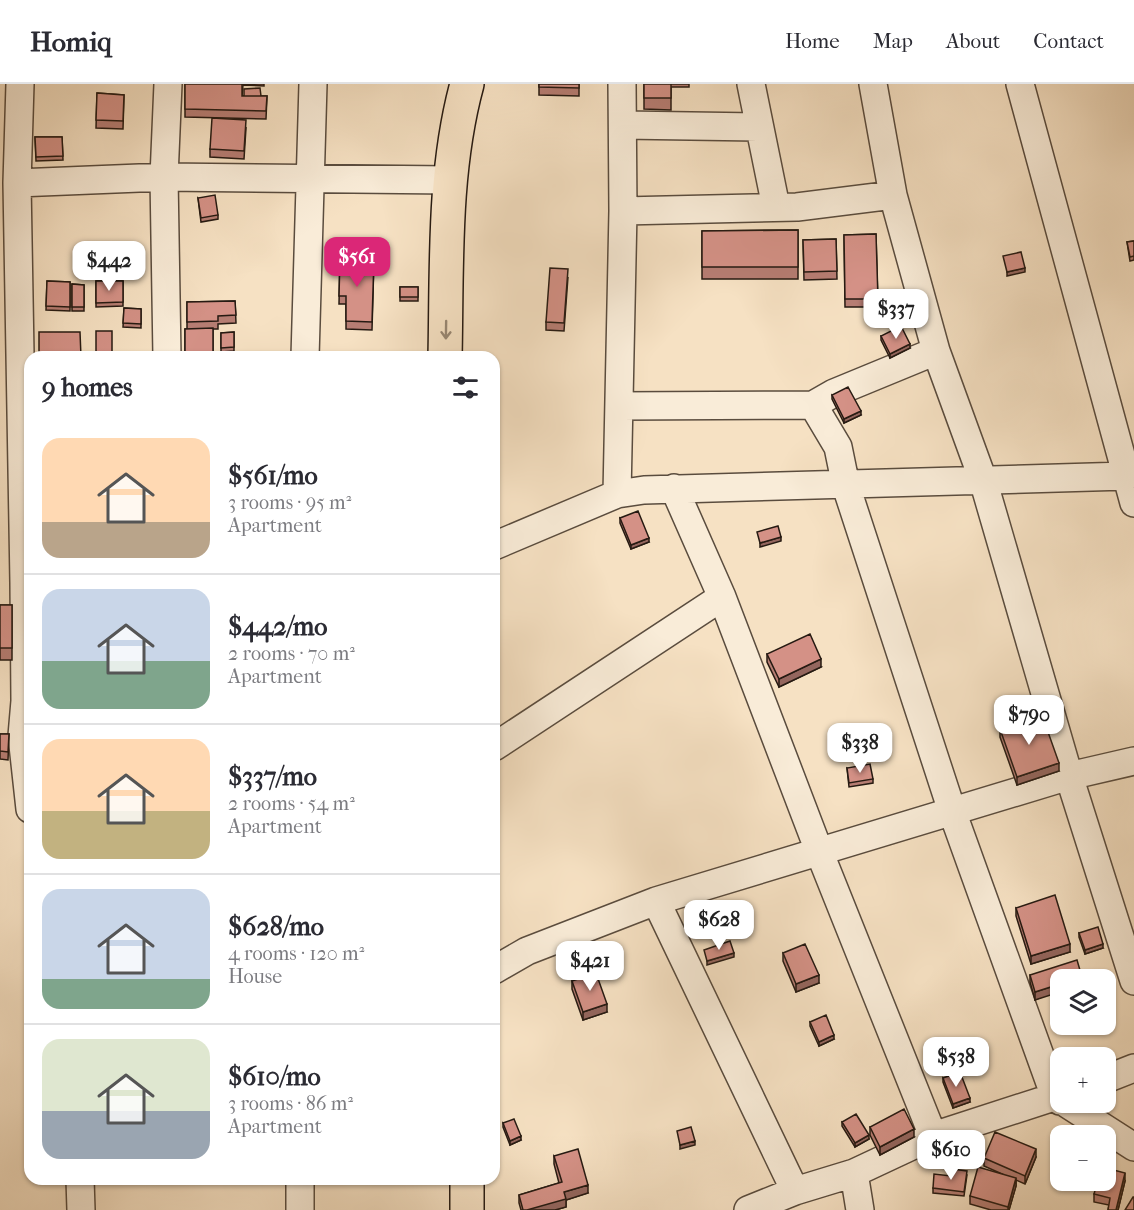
<!DOCTYPE html>
<html lang="en">
<head>
<meta charset="utf-8">
<style>
	body { margin:0; font-family:"IM FELL French Canon",serif; background:#f7f7f7; color:#2b2b33; height:100vh; display:flex; flex-direction:column; font-size:22px; white-space:nowrap }
	* { box-sizing:border-box; margin:0 }
	p { font-size:20px; color:#7c7c81 }
	.icon { flex:none; width:33px; height:33px; fill:none; stroke:currentColor; stroke-width:2; stroke-linecap:round; stroke-linejoin:round }
	.map { position:relative; flex:1; overflow:hidden }
	.sheet { position:absolute; left:24px; top:267px; width:476px; height:834px; display:flex; flex-direction:column; background:#fff; border-radius:18px; box-shadow:0 2px 4px #0004 }
	.sheet>* { flex:none }
	.tools { position:absolute; left:1050px; top:885px; display:grid; gap:12px }
	.tools a { display:grid; place-items:center; width:66px; height:66px; border-radius:12px; background:#fff; box-shadow:0 2px 4px #0004; font-size:30px }
	.price { position:absolute; translate:-50% -51px; padding:0 14px; border-radius:12px; background:#fff; color:#222; font-size:20px; line-height:39px; filter:drop-shadow(0 2px 3px #0008) }
	.price::after { content:''; position:absolute; left:50%; top:36px; width:18px; height:14px; margin-left:-9px; background:inherit; clip-path:polygon(0 0,100% 0,50% 100%) }
	.price.on { background:#db2777; color:#fff }
	ul { padding:0; list-style:none }
	li { display:flex; align-items:center; gap:18px; height:150px; padding:0 18px }
	li+li { border-top:2px solid #e1e1e2 }
	li span { display:grid; place-items:center; flex:none; width:168px; height:120px; border-radius:18px; color:#555 }
	li>.icon { margin-inline-start:auto }
	span .icon { width:72px; height:72px; fill:#fffc; stroke-width:1 }
	li b { font-size:26px }
	h2 { display:flex; justify-content:space-between; align-items:center; height:72px; padding:0 18px; font-size:26px }
	header { display:flex; align-items:center; gap:36px; box-sizing:border-box; height:84px; padding:0 30px; background:#fff; border-bottom:2px solid #e1e1e2 }
	header strong { font-size:28px }
	nav { display:flex; gap:33px; margin-inline-start:auto; font-size:21px }
	.map>svg:first-child { display:block }
</style>
</head>
<body>
<header>
<strong>Homiq</strong>
<nav><a>Home</a><a>Map</a><a>About</a><a>Contact</a></nav>
</header>
<div class="map">
<svg width="1134" height="1126" viewBox="0 0 1134 1126">
	<rect width="100%" height="100%" fill="#f6e1c3"/>
	<filter id="stains"><feTurbulence type="fractalNoise" baseFrequency=".00333" numOctaves="4"/><feColorMatrix values="0 0 0 0 .2 0 0 0 0 .09 0 0 0 0 .02 0 0 0 .5 -.17"/></filter>
	<radialGradient id="worn" r=".72"><stop offset=".6" stop-color="#630" stop-opacity="0"/><stop offset="1" stop-color="#630" stop-opacity=".3"/></radialGradient>
	<g fill="none" stroke-linecap="round" stroke-linejoin="round">
		<g stroke="#5a4c3e" stroke-width="30">
			<path id="minor" d="M 20,0 L 17,99 L 24,499 L 25,617 L 22,652 L 30,725
				M 751,0 L 776,123
				M 873,0 L 893,111 L 936,267 L 983,396 L 1069,692 L 1134,897
				M 1020,0 L 1134,419
				M 623,41 L 758,43
				M 17,99 L 164,93 L 451,96
				M 623,127 L 797,123 L 893,111
				M 167,273 L 164,93 L 168,0
				M 305,273 L 313,0
				M 813,321 L 838,363 L 846,402 L 952,727 L 1055,1013 L 1060,1017
				M 620,322 L 813,321 L 834,309 L 936,267
				M 674,404 L 722,513 L 819,767 L 933,1052
				M 617,410 L 623,127 L 622,0
				M 494,462 L 617,410 L 644,406 L 1126,392 L 1134,389
				M 494,663 L 722,513
				M 656,817 L 795,1107
				M 494,886 L 527,867 L 656,817 L 1069,692 L 1134,677
				M 1106,995 L 1134,984
				M 1064,1018 L 1134,1063
				M 854,1089 L 860,1126
				M 80,1095 L 81,1126
				M 300,1095 L 300,1126
				M 748,1126 L 795,1107 L 854,1089 L 933,1052 L 1060,1011"/>
		</g>
		<g stroke="#261a12" stroke-width="36">
			<path id="primary" d="M 445,273 C 447,182 443,88 467,0
				M 467,1126 L 467,1095"/>
		</g>
		<use href="#minor" stroke="#f9ecd8" stroke-width="27"/>
		<use href="#primary" stroke="#f6e1c3" stroke-width="33"/>
	</g>
	<path fill="#b67d73" stroke="#261a12" stroke-width="1.5" d="M 185,0 L 264,0 L 264,2 L 243,1 L 242,12 L 267,12 L 266,35 L 185,33 Z
		M 539,0 L 579,0 L 579,12 L 539,11 Z
		M 644,0 L 689,0 L 689,3 L 671,3 L 671,26 L 644,25 Z
		M 97,9 L 124,11 L 123,45 L 96,44 Z
		M 246,44 L 244,75 L 210,73 L 210,65 Z
		M 35,53 L 62,53 L 63,76 L 36,77 Z
		M 198,114 L 218,131 L 218,135 L 201,138 Z
		M 798,146 L 798,195 L 702,195 L 702,147 Z
		M 876,150 L 878,223 L 845,223 L 844,151 Z
		M 836,155 L 837,195 L 804,196 L 803,156 Z
		M 1134,157 L 1134,176 L 1130,177 L 1127,158 Z
		M 340,173 L 374,175 L 372,246 L 346,245 L 346,220 L 339,220 Z
		M 568,193 L 564,247 L 546,246 L 546,238 Z
		M 47,197 L 70,198 L 70,227 L 46,226 Z
		M 96,197 L 123,197 L 123,222 L 96,223 Z
		M 72,200 L 84,201 L 84,227 L 72,227 Z
		M 400,203 L 418,203 L 418,217 L 400,217 Z
		M 235,217 L 236,239 L 218,240 L 218,245 L 213,245 L 213,273 L 185,273 L 185,245 L 187,245 L 187,218 Z
		M 124,224 L 141,225 L 141,244 L 123,243 Z
		M 234,248 L 234,267 L 221,268 L 221,249 Z
		M 881,252 L 910,264 L 890,274 L 881,256 Z
		M 832,311 L 861,331 L 844,339 L 832,315 Z
		M 620,434 L 649,458 L 631,465 L 620,439 Z
		M 0,521 L 12,521 L 12,576 L 0,576 Z
		M 767,570 L 821,583 L 779,603 L 767,578 Z
		M 1000,645 L 1059,687 L 1017,701 L 1000,653 Z
		M 0,650 L 9,650 L 8,676 L 0,675 Z
		M 847,684 L 873,695 L 873,699 L 849,703 Z
		M 1016,824 L 1070,868 L 1031,880 L 1016,832 Z
		M 1079,849 L 1103,864 L 1085,870 L 1079,853 Z
		M 783,869 L 819,899 L 796,908 L 783,877 Z
		M 1030,891 L 1082,896 L 1035,916 L 1030,898 Z
		M 572,897 L 607,928 L 583,936 L 572,905 Z
		M 810,938 L 834,955 L 819,962 L 810,942 Z
		M 943,994 L 970,1018 L 953,1024 L 943,998 Z
		M 842,1038 L 869,1055 L 855,1063 L 842,1042 Z
		M 503,1039 L 521,1056 L 510,1061 L 503,1043 Z
		M 870,1043 L 914,1053 L 880,1071 L 870,1051 Z
		M 554,1072 L 588,1109 L 566,1116 L 566,1123 L 555,1126 L 521,1126 L 519,1119 L 519,1111 L 559,1099 L 554,1080 Z
		M 1036,1073 L 1025,1100 L 1016,1096 L 1016,1102 L 1009,1126 L 991,1126 L 970,1120 L 970,1112 L 1002,1090 L 984,1082 L 984,1074 Z
		M 967,1091 L 964,1112 L 933,1109 L 933,1104 L 951,1092 Z
		M 1125,1097 L 1118,1126 L 1108,1126 L 1109,1121 L 1094,1118 L 1094,1110 Z"/>
	<path fill="#94665e" stroke="#261a12" stroke-width="1.5" d="M 1025,184 L 1025,188 L 1007,192 L 1007,188 Z
		M 910,260 L 910,264 L 890,274 L 890,270 Z
		M 861,327 L 861,331 L 844,339 L 844,335 Z
		M 781,453 L 781,457 L 760,463 L 760,459 Z
		M 649,454 L 649,458 L 631,465 L 631,461 Z
		M 821,575 L 821,583 L 779,603 L 779,595 Z
		M 1059,679 L 1059,687 L 1017,701 L 1017,693 Z
		M 1070,860 L 1070,868 L 1031,880 L 1031,872 Z
		M 1103,860 L 1103,864 L 1085,870 L 1085,866 Z
		M 734,869 L 734,873 L 707,881 L 707,877 Z
		M 819,891 L 819,899 L 796,908 L 796,900 Z
		M 1060,900 L 1060,908 L 1035,916 L 1035,908 Z
		M 607,920 L 607,928 L 583,936 L 583,928 Z
		M 834,951 L 834,955 L 819,962 L 819,958 Z
		M 970,1014 L 970,1018 L 953,1024 L 953,1020 Z
		M 914,1045 L 914,1053 L 880,1071 L 880,1063 Z
		M 869,1051 L 869,1055 L 855,1063 L 855,1059 Z
		M 521,1052 L 521,1056 L 510,1061 L 510,1057 Z
		M 695,1057 L 695,1061 L 680,1065 L 680,1061 Z
		M 1036,1065 L 1036,1073 L 1025,1100 L 1025,1092 Z
		M 1125,1089 L 1125,1097 L 1118,1126 L 1116,1126 Z
		M 1016,1094 L 1016,1102 L 1009,1126 L 1008,1126 L 1008,1123 Z
		M 588,1101 L 588,1109 L 566,1116 L 566,1123 L 555,1126 L 527,1126 L 564,1108 Z"/>
	<path fill="#d49186" stroke="#261a12" stroke-width="1.5" d="M 185,0 L 242,0 L 242,12 L 267,12 L 266,27 L 185,25 Z
		M 539,0 L 579,0 L 579,4 L 539,3 Z
		M 644,0 L 671,0 L 671,14 L 644,14 Z
		M 260,4 L 261,12 L 244,12 L 244,5 Z
		M 97,9 L 124,11 L 123,37 L 96,36 Z
		M 212,34 L 246,36 L 244,67 L 210,65 Z
		M 35,53 L 62,53 L 63,72 L 36,73 Z
		M 215,111 L 218,131 L 201,134 L 198,114 Z
		M 798,146 L 798,183 L 702,183 L 702,147 Z
		M 876,150 L 878,215 L 845,215 L 844,151 Z
		M 836,155 L 837,187 L 804,188 L 803,156 Z
		M 1134,157 L 1134,172 L 1130,173 L 1127,158 Z
		M 1021,168 L 1025,184 L 1007,188 L 1003,172 Z
		M 340,173 L 374,175 L 372,238 L 346,237 L 346,212 L 339,212 Z
		M 550,184 L 568,185 L 564,239 L 546,238 Z
		M 47,197 L 70,198 L 70,223 L 46,222 Z
		M 96,197 L 123,197 L 123,218 L 96,219 Z
		M 72,200 L 84,201 L 84,223 L 72,223 Z
		M 400,203 L 418,203 L 418,213 L 400,213 Z
		M 235,217 L 236,231 L 218,232 L 218,237 L 187,238 L 187,218 Z
		M 124,224 L 141,225 L 141,240 L 123,239 Z
		M 901,242 L 910,260 L 890,270 L 881,252 Z
		M 213,244 L 213,272 L 185,272 L 185,245 Z
		M 96,247 L 112,247 L 112,273 L 96,273 Z
		M 39,248 L 80,248 L 81,273 L 39,273 Z
		M 234,248 L 234,263 L 221,264 L 221,249 Z
		M 848,303 L 861,327 L 844,335 L 832,311 Z
		M 638,427 L 649,454 L 631,461 L 620,434 Z
		M 778,442 L 781,453 L 760,459 L 757,448 Z
		M 0,521 L 12,521 L 12,564 L 0,564 Z
		M 810,550 L 821,575 L 779,595 L 767,570 Z
		M 1042,631 L 1059,679 L 1017,693 L 1000,645 Z
		M 0,650 L 9,650 L 8,668 L 0,667 Z
		M 870,680 L 873,695 L 849,699 L 847,684 Z
		M 1055,811 L 1070,860 L 1031,872 L 1016,824 Z
		M 1098,843 L 1103,860 L 1085,866 L 1079,849 Z
		M 730,857 L 734,869 L 707,877 L 704,866 Z
		M 805,860 L 819,891 L 796,900 L 783,869 Z
		M 1077,876 L 1082,893 L 1075,896 L 1060,896 L 1060,900 L 1035,908 L 1030,891 Z
		M 596,889 L 607,920 L 583,928 L 572,897 Z
		M 826,931 L 834,951 L 819,958 L 810,938 Z
		M 960,988 L 970,1014 L 953,1020 L 943,994 Z
		M 904,1025 L 914,1045 L 880,1063 L 870,1043 Z
		M 856,1030 L 869,1051 L 855,1059 L 842,1038 Z
		M 514,1035 L 521,1052 L 510,1057 L 503,1039 Z
		M 691,1043 L 695,1057 L 680,1061 L 677,1047 Z
		M 995,1048 L 1036,1065 L 1025,1092 L 984,1074 Z
		M 578,1065 L 588,1101 L 564,1108 L 566,1115 L 527,1126 L 523,1126 L 519,1111 L 562,1098 L 554,1072 Z
		M 978,1083 L 1016,1094 L 1008,1123 L 970,1112 Z
		M 1106,1084 L 1125,1089 L 1116,1126 L 1108,1126 L 1110,1114 L 1094,1110 L 1098,1096 L 1106,1096 Z
		M 952,1085 L 967,1087 L 964,1108 L 933,1104 L 934,1090 L 951,1092 Z
		M 1133,1113 L 1134,1113 L 1134,1126 L 1125,1126 Z"/>
	<defs><path id="oneway-shaft" d="M-6 0H5M1.5-3L5.5 0L1.5 3" fill="none" stroke-width="1.6" stroke-linecap="round" stroke-linejoin="round" transform="scale(1.5)"/></defs>
	<use stroke="#988773" href="#oneway-shaft" transform="translate(446 246) rotate(91)"/>
	<rect width="100%" height="100%" filter="url(#stains)"/>
	<rect width="100%" height="100%" fill="url(#worn)"/>
</svg>
<div class="tools">
<a><svg class="icon" aria-label="layers" viewBox="0 0 24 24"><path d="M12 4l9 5-9 5-9-5zM3 14l9 5 9-5"/></svg></a>
<a>+</a>
<a>−</a>
</div>
<b class="price on" style="left:357px;top:204px">$561</b>
<b class="price" style="left:109px;top:208px">$442</b>
<b class="price" style="left:896px;top:256px">$337</b>
<b class="price" style="left:1029px;top:662px">$790</b>
<b class="price" style="left:860px;top:690px">$338</b>
<b class="price" style="left:719px;top:867px">$628</b>
<b class="price" style="left:590px;top:908px">$421</b>
<b class="price" style="left:956px;top:1004px">$538</b>
<b class="price" style="left:951px;top:1097px">$610</b>
<section class="sheet">
<h2>9 homes<svg class="icon" aria-label="filters" viewBox="0 0 24 24"><path d="M4 7h16M4 17h16"/><circle cx="9" cy="7" r="2"/><circle cx="15" cy="17" r="2"/></svg></h2>
<ul>
<li><span style="background:linear-gradient(#ffd9b3 70%,#b9a48a 0)"><svg class="icon" aria-label="home" viewBox="0 0 24 24"><path d="M3 11l9-7 9 7M6 9v11h12V9"/></svg></span><div><b>$561/mo</b><p>3 rooms · 95 m²</p><p>Apartment</p></div></li>
<li><span style="background:linear-gradient(#c9d6e8 60%,#7fa58c 0)"><svg class="icon" aria-label="home" viewBox="0 0 24 24"><path d="M3 11l9-7 9 7M6 9v11h12V9"/></svg></span><div><b>$442/mo</b><p>2 rooms · 70 m²</p><p>Apartment</p></div></li>
<li><span style="background:linear-gradient(#ffd9b3 60%,#c2b280 0)"><svg class="icon" aria-label="home" viewBox="0 0 24 24"><path d="M3 11l9-7 9 7M6 9v11h12V9"/></svg></span><div><b>$337/mo</b><p>2 rooms · 54 m²</p><p>Apartment</p></div></li>
<li><span style="background:linear-gradient(#c9d6e8 75%,#7fa58c 0)"><svg class="icon" aria-label="home" viewBox="0 0 24 24"><path d="M3 11l9-7 9 7M6 9v11h12V9"/></svg></span><div><b>$628/mo</b><p>4 rooms · 120 m²</p><p>House</p></div></li>
<li><span style="background:linear-gradient(#dfe7d0 60%,#9aa5b1 0)"><svg class="icon" aria-label="home" viewBox="0 0 24 24"><path d="M3 11l9-7 9 7M6 9v11h12V9"/></svg></span><div><b>$610/mo</b><p>3 rooms · 86 m²</p><p>Apartment</p></div></li>
</ul>
</section>
</div>
</body>
</html>
